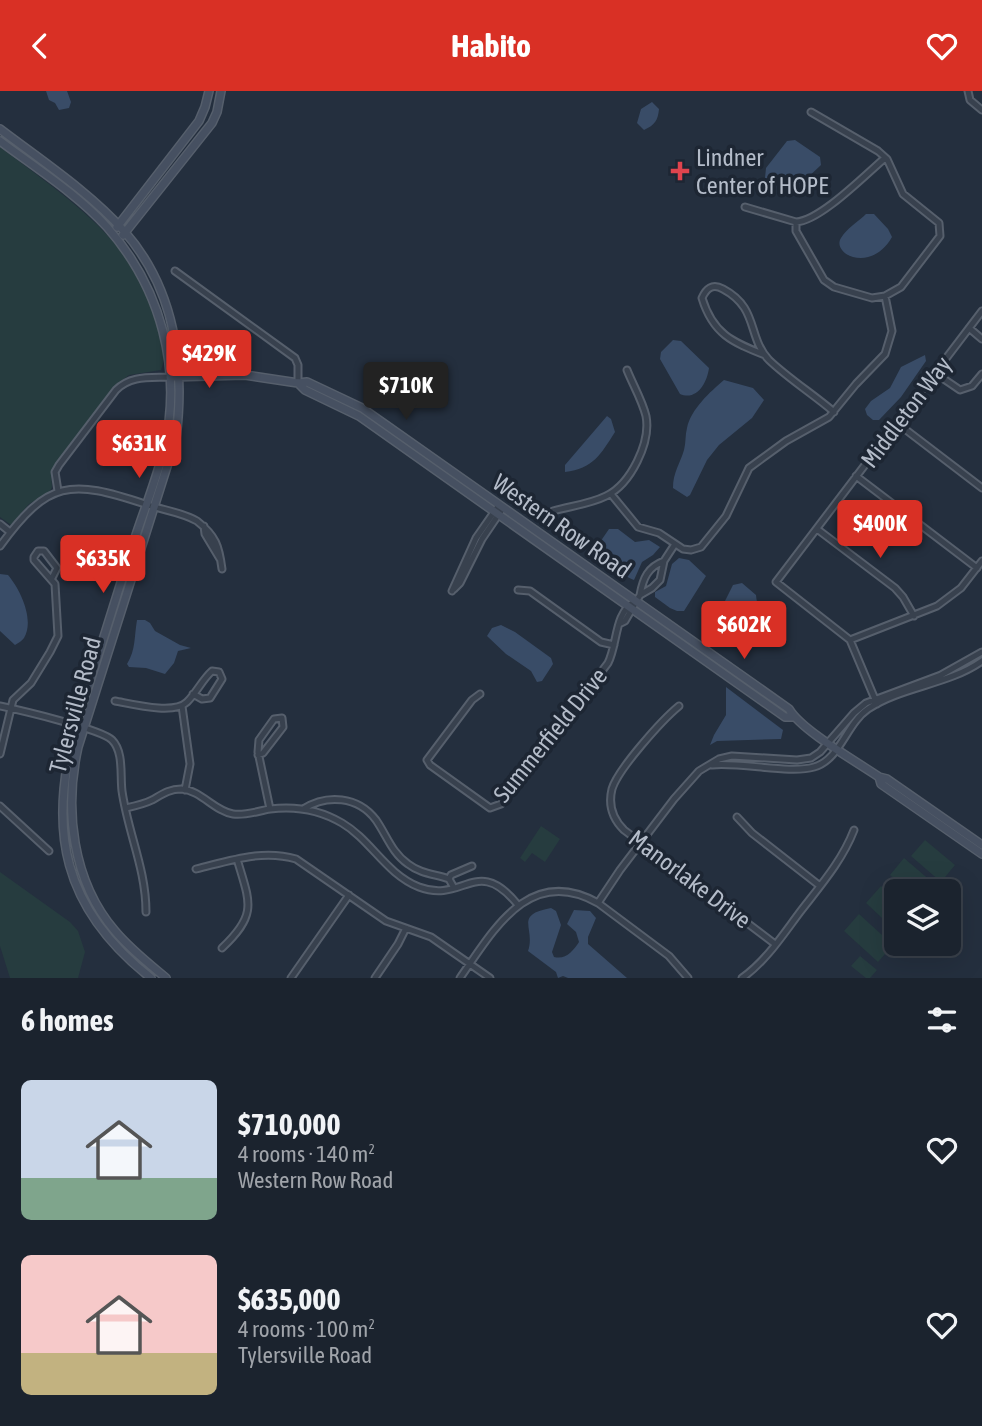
<!DOCTYPE html>
<html lang="en">
<head>
<meta charset="utf-8">
<style>
	body { margin:0; font-family:"Asap Condensed",sans-serif; background:#282f3a; color:#f1f3f6; height:100vh; display:flex; flex-direction:column; font-size:26px; white-space:nowrap }
	* { box-sizing:border-box; margin:0 }
	p { font-size:23px; color:#a0a4aa }
	.icon { flex:none; width:38px; height:38px; fill:none; stroke:currentColor; stroke-width:2; stroke-linecap:round; stroke-linejoin:round }
	.map { position:relative; height:887px; overflow:hidden }
	.drawer { display:flex; flex-direction:column; background:#1b232e; flex:1 }
	.drawer>* { flex:none }
	.fabs { position:absolute; left:884px; top:788px; display:grid; gap:14px }
	.fabs a { display:grid; place-items:center; width:77px; height:77px; border-radius:10px; background:#1b232e; box-shadow:0 7px 28px #0002,0 0 0 2px #39404a; font-size:35px }
	.price { position:absolute; translate:-50% -60px; padding:0 16px; border-radius:7px; background:#d93025; color:#fff; font-size:23px; line-height:46px; filter:drop-shadow(0 2px 4px #0008) }
	.price::after { content:''; position:absolute; left:50%; top:42px; width:21px; height:16px; margin-left:-10px; background:inherit; clip-path:polygon(0 0,100% 0,50% 100%) }
	.price.active { background:#222; color:#fff }
	ul { padding:0; list-style:none }
	li { display:flex; align-items:center; gap:21px; height:175px; padding:0 21px }
	li span { display:grid; place-items:center; flex:none; width:196px; height:140px; border-radius:10px; color:#555 }
	li>.icon { margin-inline-start:auto }
	span .icon { width:84px; height:84px; fill:#fffc; stroke-width:1 }
	li b { font-size:30px }
	h2 { display:flex; justify-content:space-between; align-items:center; height:84px; padding:0 21px; font-size:30px }
	header { display:flex; justify-content:space-between; align-items:center; height:91px; padding:0 21px; background:#d93025; color:#fff; font-size:32px; font-weight:700 }
	.map>svg:first-child { display:block }
</style>
</head>
<body>
<header><svg class="icon" aria-label="back" viewBox="0 0 24 24"><path d="M15 5l-7 7 7 7"/></svg>Habito<svg class="icon" aria-label="heart" viewBox="0 0 24 24"><path d="M12 20l-8-8c-3-5 5-10 8-4 3-6 11-1 8 4z"/></svg></header>
<div class="map">
<svg width="982" height="887" viewBox="0 0 982 887">
	<rect width="100%" height="100%" fill="#242f3e"/>
	<path fill="#263c3f" d="M 0,56 C 65,106 140,152 160,238 C 163,254 167,264 161,279 L 129,284 L 115,295 L 51,383 L 52,396 L 49,402 L 29,413 L 11,434 L 0,426 Z
		M 541,735 L 560,748 L 545,771 L 532,762 L 525,771 L 520,767 Z
		M 925,749 L 955,774 L 941,791 L 911,765 Z
		M 904,767 L 939,797 L 937,800 L 908,800 L 890,784 Z
		M 0,781 L 70,831 L 78,840 L 85,861 L 78,887 L 10,887 L 0,855 Z
		M 881,795 L 896,809 L 896,840 L 866,812 Z
		M 859,823 L 893,854 L 878,871 L 844,840 Z
		M 860,865 L 877,879 L 870,887 L 866,887 L 851,875 Z"/>
	<path fill="#394c67" d="M 46,0 L 67,0 L 71,11 L 69,17 L 59,19 L 55,12 L 49,9 Z
		M 652,11 L 659,18 C 658,29 655,34 644,39 L 637,32 L 641,18 Z
		M 795,49 L 820,66 L 821,74 L 803,91 L 791,97 L 773,92 L 765,87 L 766,77 L 787,50 Z
		M 866,123 L 874,123 L 888,138 L 892,146 C 871,183 831,163 841,147 C 846,138 859,130 866,123 Z
		M 673,249 L 681,250 L 709,277 C 707,292 697,310 680,303 L 660,268 L 661,261 Z
		M 925,264 L 926,270 L 901,306 L 879,329 L 873,329 L 867,324 L 865,318 L 871,310 L 890,297 L 901,276 Z
		M 724,289 L 753,297 L 764,309 L 752,327 L 719,354 L 707,369 L 690,404 L 687,406 L 673,397 C 673,381 680,373 684,359 C 686,352 685,344 687,337 C 691,318 710,301 724,289 Z
		M 607,325 L 611,328 L 615,341 C 601,363 593,378 565,381 L 565,374 Z
		M 609,438 L 618,438 L 635,451 L 649,449 L 660,456 L 653,464 L 642,471 L 634,489 C 622,484 600,470 596,457 Z
		M 679,467 L 689,469 L 706,485 L 684,520 L 677,520 L 670,517 L 655,506 L 655,501 L 666,495 L 672,473 Z
		M 0,483 L 8,484 C 20,498 35,529 24,547 C 22,550 18,552 15,554 L 0,540 Z
		M 742,492 L 756,504 C 758,525 768,530 775,547 L 771,555 L 764,556 L 734,543 L 708,543 L 705,539 L 709,530 L 724,512 L 733,494 Z
		M 137,529 L 145,529 L 150,532 L 155,540 L 180,554 L 191,557 L 178,560 L 174,572 L 165,583 L 146,577 L 129,576 L 127,573 C 136,558 134,546 137,529 Z
		M 501,534 L 515,541 L 551,567 L 553,573 L 542,590 L 537,591 L 531,580 L 506,563 L 487,545 L 492,537 Z
		M 726,596 L 783,639 L 781,648 L 717,650 L 710,654 L 714,644 L 726,624 Z
		M 551,817 L 556,820 L 561,834 L 552,861 L 554,866 C 566,869 573,860 579,851 L 576,841 L 567,833 L 574,819 L 590,820 L 596,827 L 588,846 L 588,853 L 627,887 L 568,887 L 563,885 L 558,887 L 556,881 L 528,860 C 536,837 513,824 551,817 Z"/>
	<g fill="none" stroke-linecap="round" stroke-linejoin="round">
		<g stroke="#565f6c" stroke-width="9">
			<path id="street" d="M 968,0 L 970,9 L 982,19
				M 745,116 L 796,131 C 820,130 865,84 885,67
				M 796,131 L 796,140 L 824,189 L 834,196 L 872,207 L 885,205 L 901,196 L 940,145 L 939,132 L 903,103 L 887,68 L 878,60 L 811,21
				M 175,180 L 295,267 L 298,274 L 298,292
				M 969,237 L 982,248
				M 765,264 C 732,251 713,243 702,207 C 706,198 712,192 723,198 C 759,217 747,246 769,269 C 789,288 813,303 834,321
				M 935,282 L 960,299 L 972,295 L 982,283
				M 897,332 L 982,397
				M 856,385 L 977,477
				M 58,400 L 55,381 L 59,374 L 116,299 C 131,284 150,287 170,286
				M 611,403 L 638,436 L 659,442 L 683,458 L 691,459 L 701,456 L 726,425 L 749,377 L 786,350 L 829,326 L 856,293 L 885,263 L 892,240 L 885,205
				M 553,420 C 571,415 590,413 606,405 C 631,393 651,351 646,325 C 642,309 633,294 627,279
				M 0,433 L 10,441
				M 204,435 L 205,443 L 220,468
				M 817,438 L 895,497 L 903,506 L 914,525
				M 0,455 C 48,389 70,388 145,413 C 162,419 182,421 197,430 C 216,445 219,455 222,478
				M 454,498 L 460,492 L 482,448 L 503,417
				M 518,499 L 530,500 L 601,551 L 614,554
				M 452,500 L 476,447 L 499,414
				M 640,504 C 643,487 648,476 664,470
				M 621,532 L 625,530 L 640,504 L 652,497 L 660,489 L 664,470 L 675,453
				M 850,549 L 937,515 L 961,497 L 982,470
				M 480,603 L 472,609 L 427,669 L 430,674 L 490,717 L 501,713 L 608,572 C 618,552 614,523 634,511
				M 115,610 C 132,613 174,624 187,611 C 197,601 202,589 212,580 L 219,581 L 222,588 L 210,607 L 202,608 L 193,603
				M 877,613 L 850,549 L 776,491 L 982,220
				M 0,615 C 19,619 101,638 112,649 C 124,661 120,685 122,700 C 128,742 146,778 146,821
				M 182,615 L 190,673 L 185,699
				M 679,615 C 662,629 618,678 612,698 C 608,714 613,728 624,739 L 775,853
				M 0,663 L 13,609 L 31,592 L 50,561 L 58,545 L 55,493 L 34,469 L 34,466 L 38,460 L 44,460 L 57,477 L 52,487
				M 258,664 L 263,662 L 283,636 L 282,627 L 274,628 L 259,649 L 258,661 L 270,718
				M 712,674 C 741,671 790,683 814,676 C 840,669 846,633 868,618 C 903,595 948,594 982,570
				M 0,715 L 49,760
				M 126,717 C 135,715 144,713 152,709 C 161,704 169,698 181,698 C 201,699 214,720 233,723 C 245,725 258,720 270,718 C 294,715 320,719 342,732 C 371,749 386,783 419,796 C 464,813 477,763 518,814
				M 303,718 C 327,703 358,705 376,729 C 387,745 392,762 408,773 C 421,783 435,783 449,788 L 454,797
				M 737,726 L 752,742 L 820,795
				M 196,778 C 229,770 262,758 296,768 L 386,830 L 431,846 L 490,887
				M 449,788 L 451,784 L 472,775
				M 598,812 L 620,779 L 674,708 L 699,680 L 719,668 L 732,665 L 797,669 L 811,667 L 820,661 L 854,622 L 866,612 L 941,584 L 982,561
				M 222,857 C 258,823 250,812 237,768
				M 291,887 L 349,804
				M 375,887 L 398,853 L 406,837
				M 460,887 C 493,840 529,773 598,812 L 669,865 L 688,887
				M 742,887 C 766,870 782,845 800,821 C 820,795 842,770 854,739"/>
		</g>
		<g stroke="#565f6c" stroke-width="10">
			<path id="secondary" d="M 0,38 C 42,70 89,101 124,140 C 175,198 185,274 176,347 L 78,656 C 64,718 72,790 115,840 C 130,858 148,872 166,887
				M 0,50 C 36,77 77,103 107,136 C 161,197 183,279 164,358 C 156,390 143,422 133,453 C 114,514 95,575 76,635 C 47,740 63,818 151,887
				M 117,136 L 199,30 L 205,16 L 209,0
				M 123,144 L 212,32 L 217,21 L 221,0
				M 170,286 L 245,284 L 298,292 L 307,291 L 362,317 L 789,618 C 801,639 857,671 879,686 L 887,688 L 982,754
				M 298,292 L 305,299 L 359,325 L 785,626 L 794,626
				M 879,686 L 881,693 L 982,763"/>
		</g>
		<use href="#street" stroke="#38414e" stroke-width="5"/>
		<use href="#secondary" stroke="#465061" stroke-width="7"/>
	</g>
	<path fill="#e0444e" stroke="#1d2633" stroke-width="2.5" d="M676.5 69.5h7v7h7v7h-7v7h-7v-7h-7v-7h7z"/>
	<g text-anchor="middle" dominant-baseline="central" stroke-width="7" stroke-linejoin="round" paint-order="stroke">
		<g font-size="24" fill="#b4bcc9" stroke="#1d2633" text-anchor="start">
			<text x="696" y="66">Lindner<tspan x="696" dy="28">Center of HOPE</tspan></text>
		</g>
		<g font-size="24" fill="#b4bcc9" stroke="#1d2633">
			<text transform="translate(906 321) rotate(-53)">Middleton Way</text>
			<text transform="translate(562 435) rotate(35)">Western Row Road</text>
			<text transform="translate(75 614) rotate(-75)">Tylersville Road</text>
			<text transform="translate(550 644) rotate(-51)">Summerfield Drive</text>
			<text transform="translate(690 788) rotate(37)">Manorlake Drive</text>
		</g>
	</g>
</svg>
<div class="fabs">
<a><svg class="icon" aria-label="layers" viewBox="0 0 24 24"><path d="M12 4l9 5-9 5-9-5zM3 14l9 5 9-5"/></svg></a>
</div>
<b class="price" style="left:209px;top:299px">$429K</b>
<b class="price active" style="left:406px;top:331px">$710K</b>
<b class="price" style="left:139px;top:389px">$631K</b>
<b class="price" style="left:880px;top:469px">$400K</b>
<b class="price" style="left:103px;top:504px">$635K</b>
<b class="price" style="left:744px;top:570px">$602K</b>
</div>
<section class="drawer">
<h2>6 homes<svg class="icon" aria-label="filters" viewBox="0 0 24 24"><path d="M4 7h16M4 17h16"/><circle cx="9" cy="7" r="2"/><circle cx="15" cy="17" r="2"/></svg></h2>
<ul>
<li><span style="background:linear-gradient(#c9d6e8 70%,#7fa58c 0)"><svg class="icon" aria-label="home" viewBox="0 0 24 24"><path d="M3 11l9-7 9 7M6 9v11h12V9"/></svg></span><div><b>$710,000</b><p>4 rooms · 140 m²</p><p>Western Row Road</p></div><svg class="icon" aria-label="heart" viewBox="0 0 24 24"><path d="M12 20l-8-8c-3-5 5-10 8-4 3-6 11-1 8 4z"/></svg></li>
<li><span style="background:linear-gradient(#f6c9c9 70%,#c2b280 0)"><svg class="icon" aria-label="home" viewBox="0 0 24 24"><path d="M3 11l9-7 9 7M6 9v11h12V9"/></svg></span><div><b>$635,000</b><p>4 rooms · 100 m²</p><p>Tylersville Road</p></div><svg class="icon" aria-label="heart" viewBox="0 0 24 24"><path d="M12 20l-8-8c-3-5 5-10 8-4 3-6 11-1 8 4z"/></svg></li>
</ul>
</section>
</body>
</html>
